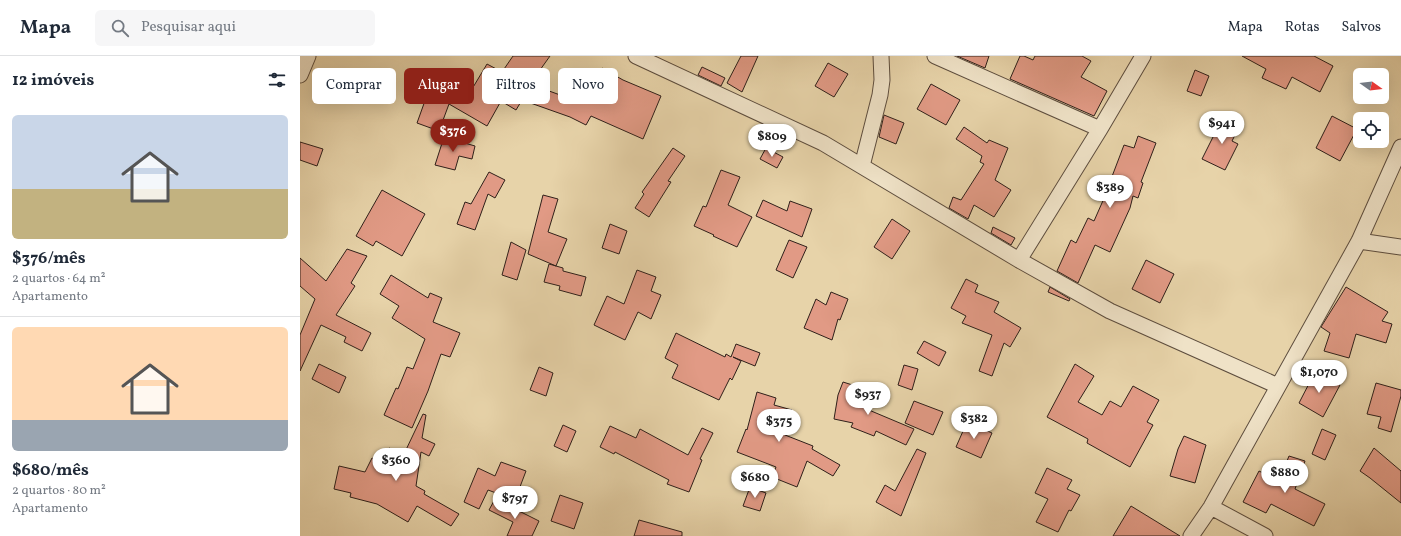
<!DOCTYPE html>
<html lang="pt">
<head>
<meta charset="utf-8">
<style>
	body { margin:0; font-family:Vollkorn,serif; background:#f6f6f7; color:#1f2937; height:100vh; display:flex; flex-direction:column; font-size:15px; white-space:nowrap }
	* { box-sizing:border-box; margin:0 }
	p { font-size:13px; color:#747a83 }
	.icon { flex:none; width:22px; height:22px; fill:none; stroke:currentColor; stroke-width:2; stroke-linecap:round; stroke-linejoin:round }
	.map { position:relative; flex:1; overflow:hidden }
	.details { display:flex; flex-direction:column; background:#fff; width:300px }
	.details>* { flex:none }
	.guide { position:absolute; left:12px; top:12px; width:380px; height:36px; display:flex; gap:8px }
	.needle { width:26px; rotate:104deg }
	.tools { position:absolute; left:1053px; top:12px; display:grid; gap:8px }
	.tools a { display:grid; place-items:center; width:36px; height:36px; border-radius:6px; background:#fff; box-shadow:0 4px 16px #0002; font-size:20px }
	.price { position:absolute; translate:-50% -34px; padding:0 9px; border-radius:14px; background:#fff; color:#222; font-size:13px; line-height:26px; filter:drop-shadow(0 1px 2px #0008) }
	.price::after { content:''; position:absolute; left:50%; top:24px; width:12px; height:9px; margin-left:-6px; background:inherit; clip-path:polygon(0 0,100% 0,50% 100%) }
	.price.on { background:#8f2418; color:#fff }
	ul { padding:0; list-style:none }
	li { display:grid; align-content:center; gap:8px; height:212px; padding:0 12px }
	li+li { border-top:1px solid #e0e1e3 }
	li span { display:grid; place-items:center; height:124px; border-radius:6px; color:#555 }
	li>.icon { margin-inline-start:auto }
	span .icon { width:72px; height:72px; fill:#fffc; stroke-width:1 }
	li b { font-size:17px }
	h2 { display:flex; justify-content:space-between; align-items:center; height:48px; padding:0 12px; font-size:17px }
	.chip { padding:0 14px; border-radius:6px; background:#fff; box-shadow:0 4px 16px #0002; font-size:14px; line-height:36px }
	.chip.on { background:#8f2418; color:#fff }
	header { display:flex; align-items:center; gap:24px; box-sizing:border-box; height:56px; padding:0 20px; background:#fff; border-bottom:1px solid #e0e1e3 }
	header strong { font-size:19px }
	nav { display:flex; gap:22px; margin-inline-start:auto; font-size:14px }
	.search { width:280px; height:36px; background:#f6f6f7; display:flex; align-items:center; gap:10px; box-sizing:border-box; padding:0 14px; border-radius:6px; color:#747a83; font-size:15px }
	main { display:flex; flex:1; min-height:0 }
	.map>svg:first-child { display:block }
</style>
</head>
<body>
<header>
<strong>Mapa</strong>
<div class="search"><svg class="icon" aria-label="search" viewBox="0 0 24 24"><circle cx="10" cy="10" r="6"/><path d="M15 15l6 6"/></svg>Pesquisar aqui</div>
<nav><a>Mapa</a><a>Rotas</a><a>Salvos</a></nav>
</header>
<main>
<section class="details">
<h2>12 imóveis<svg class="icon" aria-label="filters" viewBox="0 0 24 24"><path d="M4 7h16M4 17h16"/><circle cx="9" cy="7" r="2"/><circle cx="15" cy="17" r="2"/></svg></h2>
<ul>
<li><span style="background:linear-gradient(#c9d6e8 60%,#c2b280 0)"><svg class="icon" aria-label="home" viewBox="0 0 24 24"><path d="M3 11l9-7 9 7M6 9v11h12V9"/></svg></span><div><b>$376/mês</b><p>2 quartos · 64 m²</p><p>Apartamento</p></div></li>
<li><span style="background:linear-gradient(#ffd9b3 75%,#9aa5b1 0)"><svg class="icon" aria-label="home" viewBox="0 0 24 24"><path d="M3 11l9-7 9 7M6 9v11h12V9"/></svg></span><div><b>$680/mês</b><p>2 quartos · 80 m²</p><p>Apartamento</p></div></li>
</ul>
</section>
<div class="map">
<svg width="1101" height="480" viewBox="0 0 1101 480">
	<rect width="100%" height="100%" fill="#e7d3a9"/>
	<filter id="stains"><feTurbulence type="fractalNoise" baseFrequency=".005" numOctaves="4"/><feColorMatrix values="0 0 0 0 .2 0 0 0 0 .09 0 0 0 0 .02 0 0 0 .5 -.17"/></filter>
	<radialGradient id="worn" r=".72"><stop offset=".6" stop-color="#630" stop-opacity="0"/><stop offset="1" stop-color="#630" stop-opacity=".3"/></radialGradient>
	<path fill="#e19a85" stroke="#2f201a" d="M 213,0 L 250,0 L 230,28 L 282,47 L 302,12 L 323,24 L 361,40 L 343,83 L 291,60 L 286,69 L 270,61 L 222,44 L 216,54 L 201,45 L 187,70 L 149,48 L 139,75 L 117,67 L 131,28 L 166,43 L 187,8 L 202,16 Z
		M 441,0 L 458,0 L 442,36 L 427,27 Z
		M 657,0 L 689,0 L 685,12 Z
		M 720,0 L 724,0 L 733,4 L 735,0 L 782,0 L 791,5 L 781,21 L 807,35 L 794,60 L 710,23 Z
		M 942,0 L 1014,0 L 1033,10 L 1020,36 L 992,21 L 986,33 L 962,22 L 966,13 Z
		M 528,7 L 548,18 L 534,41 L 515,30 Z
		M 402,11 L 425,22 L 421,30 L 398,19 Z
		M 895,14 L 909,20 L 901,40 L 887,35 Z
		M 631,28 L 660,44 L 646,69 L 617,53 Z
		M 584,59 L 604,67 L 596,88 L 579,81 Z
		M 1032,60 L 1057,73 L 1040,105 L 1016,92 Z
		M 922,63 L 939,71 L 932,85 L 938,88 L 925,114 L 902,103 Z
		M 664,71 L 687,87 L 689,84 L 708,92 L 695,124 L 711,134 L 694,161 L 674,149 L 668,163 L 649,152 L 653,141 L 661,144 L 684,108 L 680,106 L 682,100 L 656,83 Z
		M 838,80 L 856,87 L 841,126 L 843,127 L 838,142 L 833,140 L 830,152 L 810,196 L 795,189 L 778,227 L 757,215 L 771,184 L 776,187 L 788,162 L 794,165 L 809,131 L 808,131 L 824,89 L 834,92 Z
		M 144,81 L 175,90 L 172,103 L 159,100 L 155,114 L 135,109 Z
		M 0,86 L 23,93 L 17,110 L 0,104 Z
		M 373,92 L 385,100 L 368,125 L 371,126 L 349,161 L 335,152 L 344,138 L 342,136 Z
		M 466,92 L 483,101 L 477,112 L 460,103 Z
		M 421,114 L 440,121 L 428,149 L 452,161 L 437,191 L 413,180 L 414,179 L 394,170 L 403,150 L 406,151 Z
		M 189,116 L 205,124 L 195,142 L 188,138 L 175,174 L 157,168 L 165,146 L 171,148 Z
		M 82,134 L 125,158 L 102,200 L 76,185 L 73,190 L 56,180 Z
		M 243,139 L 258,143 L 248,176 L 267,183 L 256,210 L 228,198 Z
		M 463,144 L 487,155 L 490,145 L 512,153 L 502,181 L 456,160 Z
		M 592,163 L 610,175 L 592,203 L 574,191 Z
		M 310,168 L 327,175 L 319,198 L 302,192 Z
		M 693,171 L 715,182 L 711,189 L 691,177 Z
		M 489,184 L 507,191 L 493,222 L 476,214 Z
		M 211,186 L 226,194 L 217,224 L 202,219 Z
		M 47,193 L 67,200 L 51,227 L 55,230 L 36,259 L 71,277 L 62,295 L 44,286 L 46,281 L 21,269 L 0,315 L 0,279 L 15,243 L 0,230 L 0,202 L 26,225 Z
		M 846,204 L 874,218 L 860,247 L 832,233 Z
		M 249,208 L 263,212 L 263,215 L 286,221 L 281,240 L 259,234 L 260,230 L 244,226 Z
		M 337,214 L 356,221 L 351,235 L 361,239 L 351,263 L 338,256 L 325,284 L 294,269 L 307,240 L 324,248 Z
		M 91,219 L 128,242 L 130,237 L 142,242 L 133,266 L 160,277 L 150,301 L 141,298 L 128,335 L 112,372 L 84,359 L 96,332 L 98,333 L 107,311 L 113,313 L 125,283 L 92,262 L 99,250 L 80,238 Z
		M 666,223 L 678,229 L 675,236 L 699,246 L 694,256 L 721,272 L 710,291 L 704,287 L 692,320 L 679,315 L 692,279 L 662,267 L 666,260 L 651,252 Z
		M 750,231 L 770,243 L 769,245 L 748,236 Z
		M 1046,231 L 1088,256 L 1082,265 L 1092,268 L 1086,287 L 1056,278 L 1049,302 L 1024,295 L 1030,277 L 1021,271 Z
		M 531,236 L 548,243 L 540,264 L 538,263 L 532,284 L 504,272 L 516,243 L 526,249 Z
		M 376,277 L 425,301 L 426,298 L 431,301 L 436,288 L 460,297 L 455,310 L 433,301 L 441,305 L 432,324 L 430,322 L 419,344 L 372,322 L 378,309 L 365,302 Z
		M 624,285 L 646,296 L 639,310 L 617,297 Z
		M 19,308 L 46,321 L 39,337 L 12,323 Z
		M 775,308 L 794,320 L 778,346 L 802,359 L 810,345 L 821,351 L 833,330 L 859,344 L 847,366 L 853,369 L 830,411 L 787,387 L 788,383 L 747,361 Z
		M 604,309 L 618,313 L 612,334 L 598,329 Z
		M 239,311 L 253,317 L 246,340 L 230,334 Z
		M 1015,316 L 1040,329 L 1023,361 L 999,347 Z
		M 543,326 L 562,332 L 557,349 L 614,373 L 606,389 L 576,375 L 574,380 L 551,371 L 553,367 L 534,363 L 538,339 Z
		M 1076,327 L 1101,334 L 1101,340 L 1091,376 L 1078,372 L 1081,361 L 1067,358 Z
		M 457,336 L 476,342 L 474,349 L 492,354 L 485,379 L 513,390 L 512,393 L 540,409 L 533,420 L 507,405 L 497,431 L 472,421 L 476,411 L 437,396 L 446,373 L 447,374 Z
		M 614,345 L 643,356 L 633,379 L 605,367 Z
		M 123,358 L 126,359 L 122,382 L 135,388 L 129,400 L 121,396 L 116,430 L 125,435 L 124,438 L 159,458 L 151,470 L 117,450 L 108,466 L 77,448 L 50,441 L 51,437 L 34,433 L 39,410 L 65,416 L 72,402 L 83,407 L 89,392 L 104,398 Z
		M 667,366 L 692,377 L 681,402 L 656,391 Z
		M 263,369 L 276,375 L 267,396 L 254,390 Z
		M 310,370 L 336,382 L 340,373 L 388,399 L 402,372 L 413,377 L 400,403 L 402,404 L 389,436 L 367,428 L 369,424 L 315,396 L 314,398 L 300,391 Z
		M 1022,373 L 1036,379 L 1025,404 L 1012,398 Z
		M 884,380 L 906,389 L 895,427 L 870,420 L 878,393 Z
		M 1074,392 L 1101,415 L 1101,447 L 1070,422 L 1060,415 Z
		M 617,393 L 626,397 L 601,460 L 576,446 L 585,429 L 595,435 Z
		M 989,400 L 1005,405 L 995,433 L 1025,448 L 1014,470 L 971,448 L 966,457 L 943,446 L 959,415 L 979,425 Z
		M 201,406 L 226,415 L 215,444 L 188,434 L 179,453 L 164,446 L 178,412 L 195,420 Z
		M 747,412 L 772,424 L 767,433 L 780,439 L 771,455 L 769,454 L 758,476 L 736,466 L 748,443 L 735,437 Z
		M 450,431 L 466,437 L 460,455 L 443,450 Z
		M 260,439 L 283,447 L 274,473 L 251,465 Z
		M 195,443 L 239,465 L 232,480 L 207,480 L 213,466 L 189,454 Z
		M 831,450 L 880,480 L 813,480 Z
		M 339,464 L 382,476 L 382,480 L 334,480 Z"/>
	<g fill="none" stroke-linecap="round" stroke-linejoin="round">
		<g stroke="#5d4d3e" stroke-width="17">
			<path id="minor" d="M 336,0 L 523,87 L 719,204 L 810,255 L 978,330
				M 635,0 L 800,73
				M 0,19 L 8,0
				M 562,110 L 580,39 L 582,24 L 581,0
				M 1059,185 L 1101,191
				M 719,204 L 800,73 L 843,0
				M 911,451 L 965,480
				M 891,480 L 911,451 L 1059,185 L 1101,91"/>
		</g>
		<use href="#minor" stroke="#efe2c7" stroke-width="15"/>
	</g>
	<rect width="100%" height="100%" filter="url(#stains)"/>
	<rect width="100%" height="100%" fill="url(#worn)"/>
</svg>
<div class="tools">
<a><svg class="needle" viewBox="-14 -14 28 28"><path d="M0-13l5 13h-10z" fill="#e53935"/><path d="M0 13l5-13h-10z" fill="#747a83"/></svg></a>
<a><svg class="icon" aria-label="locate" viewBox="0 0 24 24"><circle cx="12" cy="12" r="6"/><path d="M12 2v4M12 18v4M2 12h4M18 12h4"/></svg></a>
</div>
<b class="price" style="left:922px;top:89px">$941</b>
<b class="price on" style="left:153px;top:97px">$376</b>
<b class="price" style="left:472px;top:102px">$809</b>
<b class="price" style="left:810px;top:153px">$389</b>
<b class="price" style="left:1019px;top:338px">$1,070</b>
<b class="price" style="left:568px;top:360px">$937</b>
<b class="price" style="left:674px;top:384px">$382</b>
<b class="price" style="left:479px;top:387px">$375</b>
<b class="price" style="left:96px;top:426px">$360</b>
<b class="price" style="left:985px;top:438px">$880</b>
<b class="price" style="left:455px;top:443px">$680</b>
<b class="price" style="left:215px;top:464px">$797</b>
<div class="guide">
<a class="chip">Comprar</a>
<a class="chip on">Alugar</a>
<a class="chip">Filtros</a>
<a class="chip">Novo</a>
</div>
</div>
</main>
</body>
</html>
